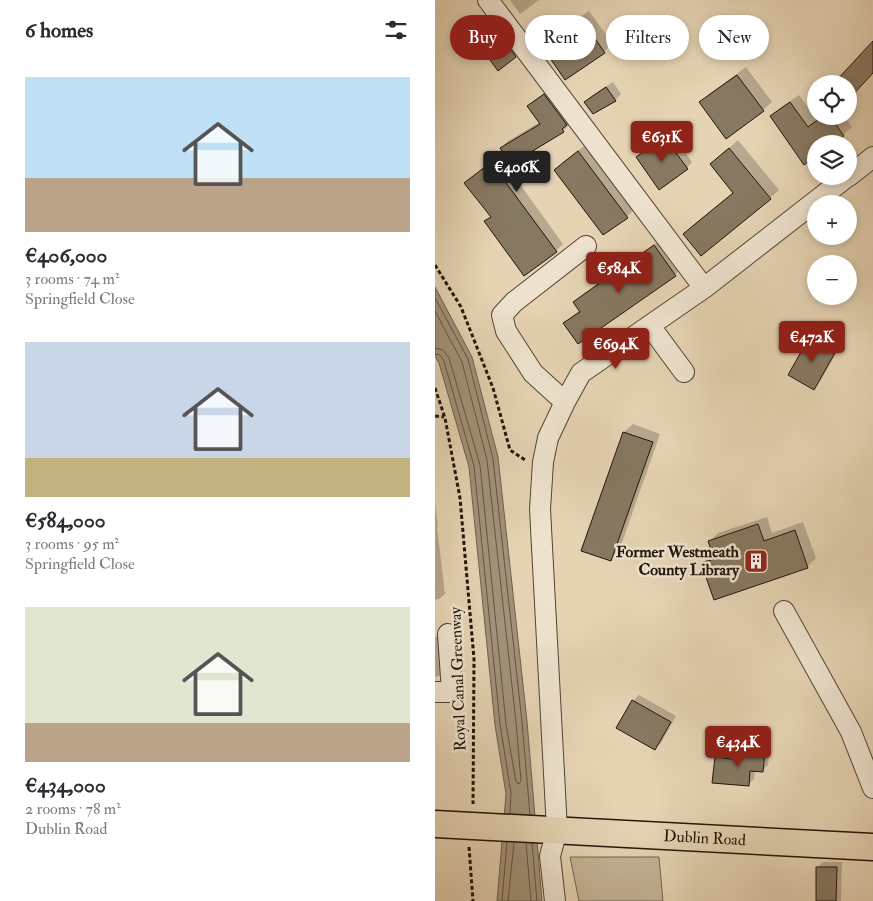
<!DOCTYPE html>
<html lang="en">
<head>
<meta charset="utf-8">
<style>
	body { margin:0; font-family:"IM FELL Double Pica",serif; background:#f7f7f7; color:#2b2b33; height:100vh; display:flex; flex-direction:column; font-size:19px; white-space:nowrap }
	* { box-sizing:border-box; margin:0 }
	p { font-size:16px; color:#7c7c81 }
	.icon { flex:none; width:28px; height:28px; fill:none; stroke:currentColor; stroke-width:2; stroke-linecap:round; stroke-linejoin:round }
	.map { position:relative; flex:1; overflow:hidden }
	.details { display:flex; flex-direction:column; background:#fff; width:435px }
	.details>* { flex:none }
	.guide { position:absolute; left:15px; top:15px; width:348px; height:45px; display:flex; gap:10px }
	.fabs { position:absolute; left:372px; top:75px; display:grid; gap:10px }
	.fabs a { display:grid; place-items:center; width:50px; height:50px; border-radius:50%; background:#fff; box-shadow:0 2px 8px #0003; font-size:25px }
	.price { position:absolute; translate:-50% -42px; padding:0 11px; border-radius:5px; background:#8f2418; color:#fff; font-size:16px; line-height:32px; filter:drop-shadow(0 1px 2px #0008) }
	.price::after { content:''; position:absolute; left:50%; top:30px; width:15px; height:11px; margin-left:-8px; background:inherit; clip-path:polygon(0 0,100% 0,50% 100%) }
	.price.selected { background:#222; color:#fff }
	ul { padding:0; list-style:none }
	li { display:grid; align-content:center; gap:10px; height:265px; padding:0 25px }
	li span { display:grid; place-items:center; height:155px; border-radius:0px; color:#555 }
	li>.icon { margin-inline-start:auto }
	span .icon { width:90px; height:90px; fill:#fffc; stroke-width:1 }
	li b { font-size:21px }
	h2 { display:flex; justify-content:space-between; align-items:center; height:60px; padding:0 25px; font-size:21px }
	.chip { padding:0 18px; border-radius:22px; background:#fff; box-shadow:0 2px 8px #0003; font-size:18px; line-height:45px }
	.chip.selected { background:#8f2418; color:#fff }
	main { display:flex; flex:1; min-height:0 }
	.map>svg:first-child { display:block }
</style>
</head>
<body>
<main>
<section class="details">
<h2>6 homes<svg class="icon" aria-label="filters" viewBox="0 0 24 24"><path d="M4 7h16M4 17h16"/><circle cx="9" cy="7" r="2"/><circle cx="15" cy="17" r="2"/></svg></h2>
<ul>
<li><span style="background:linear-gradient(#bfe0f5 65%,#b9a48a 0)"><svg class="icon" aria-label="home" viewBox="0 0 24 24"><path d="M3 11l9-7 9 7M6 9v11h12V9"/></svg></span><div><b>€406,000</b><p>3 rooms · 74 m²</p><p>Springfield Close</p></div></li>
<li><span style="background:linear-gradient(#c9d6e8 75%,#c2b280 0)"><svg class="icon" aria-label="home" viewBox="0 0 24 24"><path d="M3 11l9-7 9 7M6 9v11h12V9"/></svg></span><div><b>€584,000</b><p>3 rooms · 95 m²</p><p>Springfield Close</p></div></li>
<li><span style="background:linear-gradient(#dfe7d0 75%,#b9a48a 0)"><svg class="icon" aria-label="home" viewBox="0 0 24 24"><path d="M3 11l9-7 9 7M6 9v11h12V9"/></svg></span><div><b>€434,000</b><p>2 rooms · 78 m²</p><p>Dublin Road</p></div></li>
</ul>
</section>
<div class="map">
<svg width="438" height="901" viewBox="0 0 438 901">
	<rect width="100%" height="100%" fill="#e5d3b3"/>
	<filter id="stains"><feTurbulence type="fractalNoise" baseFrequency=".004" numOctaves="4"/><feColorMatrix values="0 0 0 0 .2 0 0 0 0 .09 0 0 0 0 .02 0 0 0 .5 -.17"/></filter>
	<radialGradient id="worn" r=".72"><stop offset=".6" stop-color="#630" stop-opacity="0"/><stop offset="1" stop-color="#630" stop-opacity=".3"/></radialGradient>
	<path fill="#c4b396" stroke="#72644f" d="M 135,857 L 224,857 L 228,901 L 144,901 Z"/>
	<path fill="#a29279" stroke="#6e604c" d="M 0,287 L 37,357 L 63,457 L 92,721 L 107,901 L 62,901 L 71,794 L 60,725 L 34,467 L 4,363 L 0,356 Z"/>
	<path fill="#0003" d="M 75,0 L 104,0 L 85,14 Z
		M 154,11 L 177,43 L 169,52 L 108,45 L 116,36 Z
		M 61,17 L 86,51 L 80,56 L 44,30 Z
		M 311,67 L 337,102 L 328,110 L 266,103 L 274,94 Z
		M 178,82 L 186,94 L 180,100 L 151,102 L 156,96 Z
		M 117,88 L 135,124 L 128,131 L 71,165 L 128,244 L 121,251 L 51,222 L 57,216 L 38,176 L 69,152 L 66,148 L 73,141 L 105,122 L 94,106 L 101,99 Z
		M 364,95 L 382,120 L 387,116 L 409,116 L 417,127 L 408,135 L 381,144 L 381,155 L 370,163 L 337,116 L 345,108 Z
		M 236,132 L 257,162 L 252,168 L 208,152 Z
		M 303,140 L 344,190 L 335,198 L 250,234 L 258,225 L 299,192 L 276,164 Z
		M 152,144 L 200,208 L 192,217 L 121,170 L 129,161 Z
		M 228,238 L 248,266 L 240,275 L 130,323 L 138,315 L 145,310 L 139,302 L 148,294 Z
		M 382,331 L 406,345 L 384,383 L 379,389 L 354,375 L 376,336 Z
		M 198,424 L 225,434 L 184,551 L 175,560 L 148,550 L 189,432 Z
		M 0,502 L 3,527 L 2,527 L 10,594 L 4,599 L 0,600 Z
		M 332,517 L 337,533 L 368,522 L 381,558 L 372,567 L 268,563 L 276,555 L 279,554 L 274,542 L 283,533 Z
		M 10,636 L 12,668 L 4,676 L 0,677 L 0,637 Z
		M 204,695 L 241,716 L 226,743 L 220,748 L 198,701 Z
		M 312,745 L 335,747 L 333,765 L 327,771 L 320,770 L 319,779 L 313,785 L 281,758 L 287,752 L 306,754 L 307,750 Z
		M 388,862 L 407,862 L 406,901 L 382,901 L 383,867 Z"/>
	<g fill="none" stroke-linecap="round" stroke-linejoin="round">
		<path stroke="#625440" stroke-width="1" d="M 0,298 L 33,359 L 58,459 L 87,722 L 95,815
			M 0,311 L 27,362 L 52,460 L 81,722 L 86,781 L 84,784 L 81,782 L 71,724 L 45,465 L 14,358 L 8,350 L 0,348
			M 0,354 L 5,355 L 9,361 L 39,466 L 65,724 L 76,793 L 75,814
			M 91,843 L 96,901
			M 97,843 L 102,901
			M 67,901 L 72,842
			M 73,901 L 79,843"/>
	</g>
	<path fill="#877861" stroke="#211508" d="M 146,18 L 170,53 L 130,80 L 106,45 Z
		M 55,22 L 81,57 L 63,71 L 37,35 Z
		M 438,41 L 438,73 L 414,99 L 414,84 L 398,84 Z
		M 302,75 L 329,111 L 291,139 L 264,102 Z
		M 171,87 L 181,101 L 158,114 L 149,102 Z
		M 109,94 L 132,125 L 127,129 L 129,132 L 63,172 L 122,252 L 89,276 L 49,221 L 56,217 L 29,183 L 68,153 L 65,148 L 105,124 L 92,106 Z
		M 355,102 L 373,127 L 388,116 L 395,116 L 409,136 L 399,144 L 381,144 L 381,156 L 369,165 L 335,116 Z
		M 229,137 L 253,169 L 224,190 L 201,157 Z
		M 294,148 L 336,199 L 266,256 L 248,234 L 298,193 L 275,164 Z
		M 143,151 L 193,218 L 168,235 L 119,170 Z
		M 219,245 L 241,276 L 143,344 L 128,323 L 145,312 L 138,302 Z
		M 375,336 L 401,351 L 379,390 L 353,375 Z
		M 188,432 L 218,442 L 176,561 L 146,551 Z
		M 323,524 L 329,541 L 360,530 L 373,568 L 279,600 L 266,563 L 279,559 L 273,541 Z
		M 197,700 L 236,722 L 220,750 L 181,728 Z
		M 306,750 L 330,752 L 328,772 L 315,771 L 314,786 L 277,783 L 280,757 L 304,760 Z
		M 381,867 L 402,867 L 401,901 L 381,901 Z"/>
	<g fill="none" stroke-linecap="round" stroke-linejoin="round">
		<g stroke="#524433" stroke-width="22">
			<path id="minor" d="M 53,0 L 269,288
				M 414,176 L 438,157
				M 215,326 L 249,372
				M 130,402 L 98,373 L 71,331 L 67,315 L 79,302 L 151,246
				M 349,611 L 416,732 L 438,788
				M 0,692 L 17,692 L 13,634
				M 120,901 L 115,856 L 122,830 L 105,509 L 108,462 L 113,438 L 130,402 L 146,373 L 269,288 L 413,176"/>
		</g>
		<g stroke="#211508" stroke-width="29">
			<g id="major">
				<path id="s1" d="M 0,824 L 438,847"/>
			</g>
		</g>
		<path stroke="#211508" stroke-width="3" stroke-dasharray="4 2.5" stroke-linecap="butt" d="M 0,265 L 26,307 L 58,388 L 75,450 L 90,460
			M 0,388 L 10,418 L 25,498 L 39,659 L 38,804
			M 0,416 L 9,417
			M 34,847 L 38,901"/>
		<use href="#minor" stroke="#eee2ce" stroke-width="20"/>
		<use href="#major" stroke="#e5d3b3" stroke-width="26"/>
	</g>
	<defs>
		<g id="building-square" transform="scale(1.25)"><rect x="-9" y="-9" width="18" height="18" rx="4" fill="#8f2418" stroke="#eee2ce"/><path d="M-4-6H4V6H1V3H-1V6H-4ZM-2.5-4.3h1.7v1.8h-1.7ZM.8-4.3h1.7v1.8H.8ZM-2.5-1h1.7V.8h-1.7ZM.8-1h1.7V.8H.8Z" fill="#fff"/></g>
	</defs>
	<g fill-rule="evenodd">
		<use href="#building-square" x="321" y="561"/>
	</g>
	<g text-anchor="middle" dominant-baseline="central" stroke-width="5" stroke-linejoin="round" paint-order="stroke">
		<g font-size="16" font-weight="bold" fill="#211508" stroke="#eee2ce" text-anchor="end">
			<text x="304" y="552">Former Westmeath<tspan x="304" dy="18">County Library</tspan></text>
		</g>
		<g font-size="16" fill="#211508" stroke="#eee2ce">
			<text transform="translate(23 679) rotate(-92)">Royal Canal Greenway</text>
			<text stroke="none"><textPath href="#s1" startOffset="270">Dublin Road</textPath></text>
		</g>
	</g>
	<rect width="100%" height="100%" filter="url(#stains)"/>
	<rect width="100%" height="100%" fill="url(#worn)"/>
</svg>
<div class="fabs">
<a><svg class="icon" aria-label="locate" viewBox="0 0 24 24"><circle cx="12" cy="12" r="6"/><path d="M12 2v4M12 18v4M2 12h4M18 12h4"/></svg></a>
<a><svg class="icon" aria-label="layers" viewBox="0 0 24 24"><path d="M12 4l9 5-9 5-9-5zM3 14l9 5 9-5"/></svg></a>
<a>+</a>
<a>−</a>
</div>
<b class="price" style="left:227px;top:163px">€631K</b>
<b class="price selected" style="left:82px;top:193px">€406K</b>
<b class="price" style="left:184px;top:294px">€584K</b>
<b class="price" style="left:377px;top:363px">€472K</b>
<b class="price" style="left:181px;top:370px">€694K</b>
<b class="price" style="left:303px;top:768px">€434K</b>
<div class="guide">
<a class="chip selected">Buy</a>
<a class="chip">Rent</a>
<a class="chip">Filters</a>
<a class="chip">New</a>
</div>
</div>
</main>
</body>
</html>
